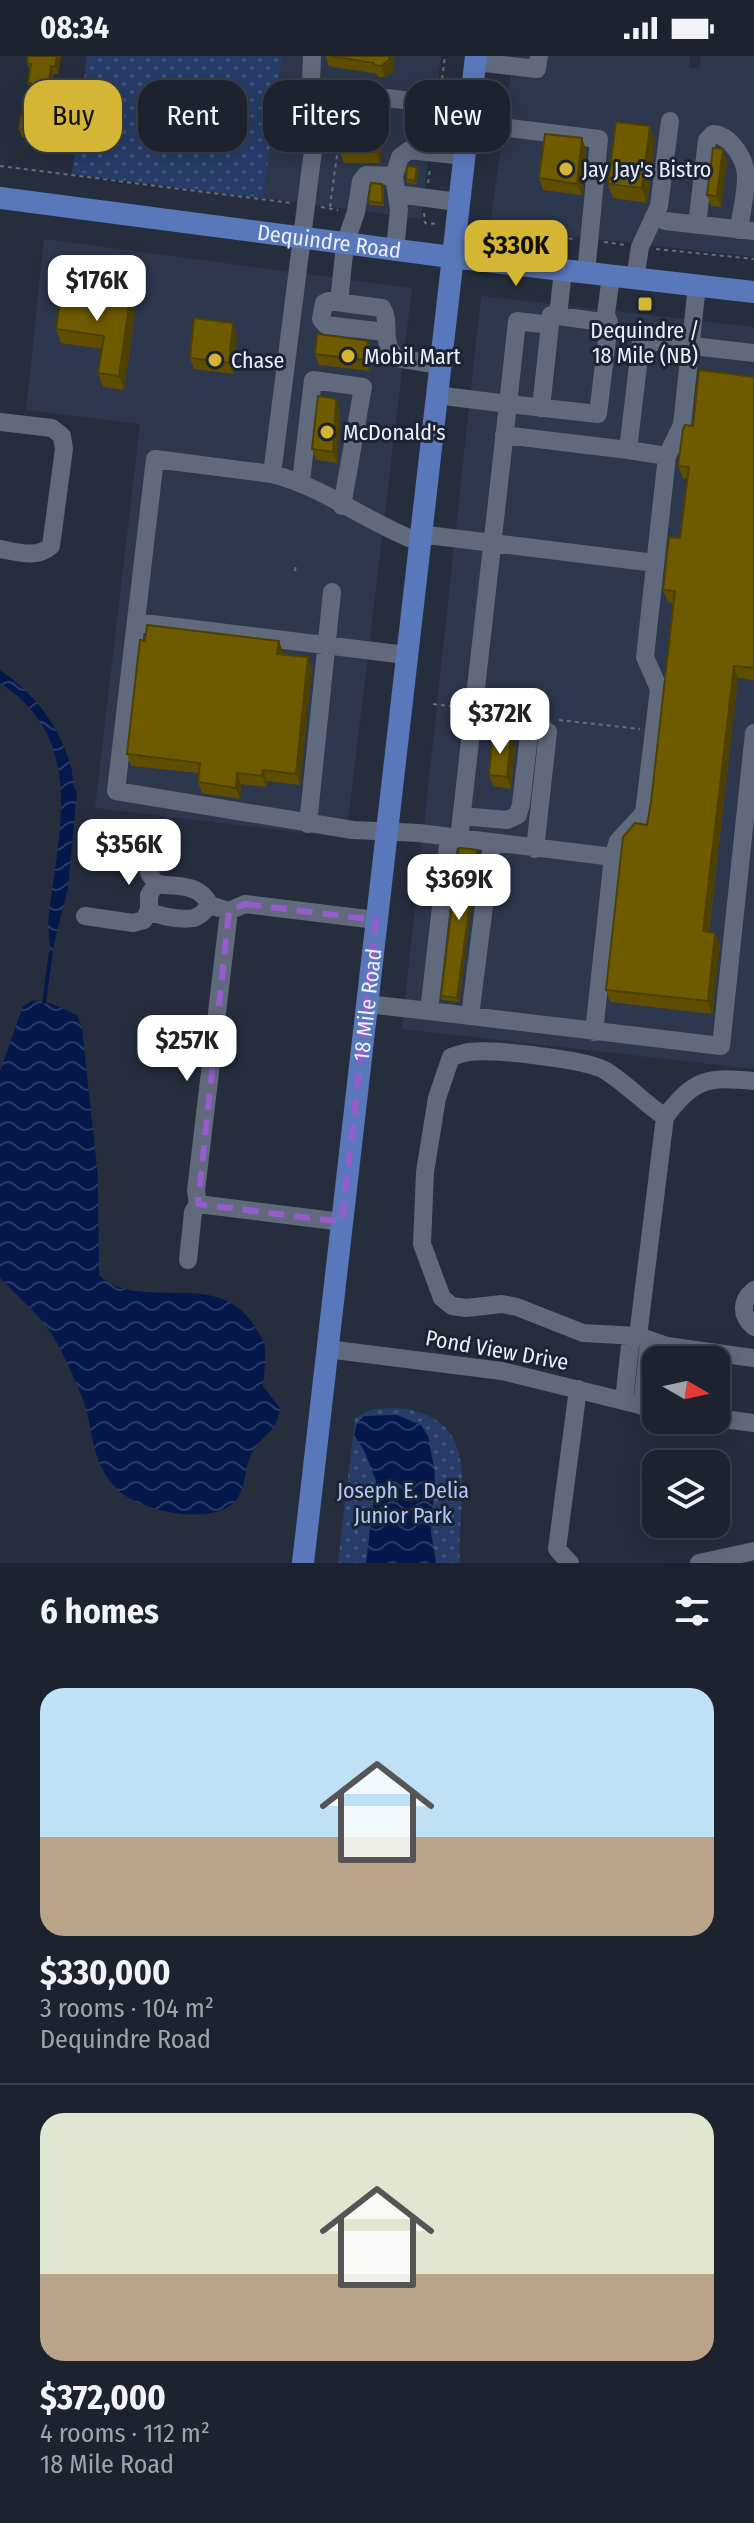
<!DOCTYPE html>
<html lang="en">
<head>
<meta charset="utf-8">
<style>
	body { margin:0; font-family:"Fira Sans Condensed",sans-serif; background:#292f3a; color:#f1f3f6; height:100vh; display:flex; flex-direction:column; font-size:30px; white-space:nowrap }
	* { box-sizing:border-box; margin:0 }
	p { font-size:26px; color:#a0a4aa }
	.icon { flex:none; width:44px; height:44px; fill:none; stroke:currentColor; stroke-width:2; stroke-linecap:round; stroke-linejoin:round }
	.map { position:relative; height:1507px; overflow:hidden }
	.panel { display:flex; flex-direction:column; background:#1c222e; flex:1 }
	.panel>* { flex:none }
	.banner { position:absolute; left:24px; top:24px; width:706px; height:72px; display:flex; gap:16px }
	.needle { width:52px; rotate:99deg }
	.controls { position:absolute; left:642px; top:1290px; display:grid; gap:16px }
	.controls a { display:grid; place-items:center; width:88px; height:88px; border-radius:16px; background:#1c222e; box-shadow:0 4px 20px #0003,0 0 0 2px #3a3f4a; font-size:40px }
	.price { position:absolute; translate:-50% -68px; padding:0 18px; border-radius:16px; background:#fff; color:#222; font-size:26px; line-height:52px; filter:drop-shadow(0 2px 4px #0008) }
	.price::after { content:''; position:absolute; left:50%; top:48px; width:24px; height:18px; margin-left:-12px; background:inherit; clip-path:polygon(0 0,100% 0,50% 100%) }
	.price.current { background:#d5b534; color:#111 }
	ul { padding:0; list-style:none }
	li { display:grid; align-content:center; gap:16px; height:424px; padding:0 40px }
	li+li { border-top:2px solid #3a3f4a }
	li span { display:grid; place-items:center; height:248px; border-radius:24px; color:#555 }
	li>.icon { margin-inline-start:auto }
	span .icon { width:144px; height:144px; fill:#fffc; stroke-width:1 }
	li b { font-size:34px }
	h2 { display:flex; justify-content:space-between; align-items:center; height:96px; padding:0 40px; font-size:34px }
	.pill { padding:0 28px; border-radius:24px; background:#1c222e; box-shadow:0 4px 20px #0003,0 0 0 2px #3a3f4a; font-size:28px; line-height:72px }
	.pill.current { background:#d5b534; color:#111 }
	.status { display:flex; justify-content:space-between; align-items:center; height:56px; padding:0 40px; background:#1c222e; direction:ltr }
	.status svg { height:22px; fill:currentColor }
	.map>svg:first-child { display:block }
</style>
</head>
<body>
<div class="status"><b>08:34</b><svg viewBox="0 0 49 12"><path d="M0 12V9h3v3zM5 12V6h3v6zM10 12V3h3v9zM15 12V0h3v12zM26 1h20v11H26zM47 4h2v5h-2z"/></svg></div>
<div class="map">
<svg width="754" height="1507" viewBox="0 0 754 1507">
	<defs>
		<pattern id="green-dots" width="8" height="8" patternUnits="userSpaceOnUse" patternTransform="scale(2)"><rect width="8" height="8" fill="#273c68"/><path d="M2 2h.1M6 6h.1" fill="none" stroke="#46587e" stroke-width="1.8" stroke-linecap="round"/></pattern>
		<pattern id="water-waves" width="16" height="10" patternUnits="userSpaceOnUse" patternTransform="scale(2)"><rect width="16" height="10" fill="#05184b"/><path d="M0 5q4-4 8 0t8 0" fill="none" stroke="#293a66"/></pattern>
	</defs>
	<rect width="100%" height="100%" fill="#262e3e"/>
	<path fill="#2d374d" d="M 282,0 L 441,0 L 421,163 L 263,142 Z
		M 513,0 L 690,0 L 689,11 L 699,12 L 701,0 L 754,0 L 754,201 L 490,171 Z
		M 44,183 L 412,232 L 346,782 L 95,752 L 140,368 L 26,354 Z
		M 481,240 L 754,271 L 754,1013 L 402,973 Z"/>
	<path fill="url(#green-dots)" d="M 87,0 L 282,0 L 263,142 L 72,118 Z
		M 374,1353 C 386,1353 400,1351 411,1354 C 486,1370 455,1452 460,1507 L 338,1507 L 355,1362 Z"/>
	<path fill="url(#water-waves)" d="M 0,614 C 34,637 57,667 70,707 C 74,717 71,728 77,736 L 68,832 L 51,900 C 50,886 47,871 49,857 C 59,773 86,683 0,627 Z
		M 33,944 L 50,947 L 77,959 L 82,972 L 98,1121 L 99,1219 C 140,1258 220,1210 255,1271 C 259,1278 265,1285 265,1293 C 266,1305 264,1318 263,1330 L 280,1352 C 276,1379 263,1376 252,1397 C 244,1411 247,1429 237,1443 C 216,1472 136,1456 115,1431 C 88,1400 95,1374 82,1341 C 75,1323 58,1285 46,1270 C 33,1253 15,1238 0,1222 L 0,1015 L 23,950 Z
		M 397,1359 L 421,1369 L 428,1380 L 435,1417 L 431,1476 L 436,1507 L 366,1507 L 376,1425 L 364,1394 L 354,1379 L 357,1367 L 364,1360 Z"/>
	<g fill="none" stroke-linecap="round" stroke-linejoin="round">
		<path stroke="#05184b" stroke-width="4" d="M 44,946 L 51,897"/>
		<path stroke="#666d7c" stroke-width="2" stroke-dasharray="4 4" stroke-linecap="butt" d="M 441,31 L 445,0
			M 435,79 L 437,66
			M 0,110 L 291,147
			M 428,127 L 430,113
			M 321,151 L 338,154
			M 330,151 L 343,54
			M 424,157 L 425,167 L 439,168
			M 473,172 L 574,183
			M 604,186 L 626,189
			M 656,193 L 754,203
			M 295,515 L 296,509
			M 433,648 L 456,651
			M 559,664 L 640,673"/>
		<path stroke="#616a7c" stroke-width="18" d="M 312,0 L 311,26 L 320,39
			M 476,6 L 537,13 L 539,0
			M 470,52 L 337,36 L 320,39 L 272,418 L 155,403 L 116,735 L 353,774 L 419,777 L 613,801 L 618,785 L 644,757 L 659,633 L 645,601 L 667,400 L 682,369 L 697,229
			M 468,67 L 599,83 L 586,217
			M 394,120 L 400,101 L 409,94 L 464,100
			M 397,138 L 458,146
			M 665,165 L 754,175
			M 697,169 L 707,84 L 713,78 C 731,79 746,104 746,121 C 746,138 741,157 739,174
			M 635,223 L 640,191 L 659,150 L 670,65
			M 339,246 L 345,188 L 356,156 L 361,125 L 366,119 L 394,120 L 399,154 L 395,194
			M 558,260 L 563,214
			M 550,269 L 517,265 L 508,348 L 598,358 L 609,267 L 606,258 L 611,220
			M 385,276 L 326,269 L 321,263 L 324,247 L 328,245 L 382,252 C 392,267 379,286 397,302 L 439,309
			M 436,339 L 508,348 L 459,783
			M 541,352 L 551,259 L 609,267
			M 0,366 L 52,372 L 62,380 L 64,393 L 51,490 C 36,503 18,496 0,493
			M 504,379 L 628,394 L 641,284 L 754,297
			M 628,394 L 667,400
			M 272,418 C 324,431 368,467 419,486
			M 301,425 L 313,324 L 363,331 L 342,450
			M 419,478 L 655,507
			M 136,566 L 406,599
			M 474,663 L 539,670 L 548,676 L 535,793
			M 462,760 L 507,764 L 518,759 L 521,748 L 530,670
			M 308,768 L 332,536
			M 155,775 L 149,817 L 156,828
			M 210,849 C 206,854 201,860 194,862 C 183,864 158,861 149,854 L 149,839 L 156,828 C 179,831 199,827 210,849 L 229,855
			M 229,855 L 245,848 L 376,864
			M 85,860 L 133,867 L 144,864 L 149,854
			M 367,948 L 429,955 L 449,781
			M 429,955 L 721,990 L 754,677
			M 470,960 L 492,787
			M 594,976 L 613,801
			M 665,1061 C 644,1047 627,1028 606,1015 C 587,1003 492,993 469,996 C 463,997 457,999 451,1001 L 437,1042 L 425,1116 L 422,1188 L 442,1242 L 452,1250 L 466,1252 L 502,1248 L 517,1251 L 583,1277 L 638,1280 L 667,1290 L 754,1302
			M 198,1148 L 342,1166
			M 188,1204 L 193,1156 L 198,1148 L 196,1135 L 229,855
			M 754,1234 C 740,1245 741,1260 754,1271
			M 638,1280 L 665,1061 C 694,1023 707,1020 754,1025
			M 327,1293 L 502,1315 L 656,1353
			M 624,1345 L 631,1280
			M 642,1350 L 649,1285
			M 716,1362 L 754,1367
			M 570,1507 L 557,1493 L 578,1333
			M 699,1507 L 754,1495"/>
		<g stroke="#5978bc" stroke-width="22">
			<path id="s1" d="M 0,142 L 451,201 L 754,236"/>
			<path id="s2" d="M 303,1507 L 476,0"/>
		</g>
	</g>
	<path fill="#5f4e00" d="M 28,0 L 61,0 L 58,18 L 54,18 L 50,45 L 52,50 L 50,84 L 22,81 L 19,73 L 27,60 L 30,33 L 28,27 L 30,15 L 27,7 Z
		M 325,0 L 394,0 L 393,16 L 385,21 L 378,21 L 377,18 L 329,10 Z
		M 384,74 L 380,107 L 344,107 L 340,96 Z
		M 582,82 L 586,94 L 582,139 L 543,134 L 539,122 Z
		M 655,85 L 647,147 L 613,142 L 608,128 Z
		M 727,105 L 721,151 L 711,150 L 707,139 Z
		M 417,111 L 418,115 L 416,128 L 407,127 L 406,123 Z
		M 384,132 L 384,150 L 370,149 L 368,145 Z
		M 130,243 L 135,257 L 124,334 L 103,331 L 98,317 L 102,293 L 61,287 L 56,273 Z
		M 237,279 L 233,318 L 194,313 L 190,302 Z
		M 368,285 L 372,296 L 369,315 L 319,309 L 315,298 Z
		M 754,321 L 754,624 L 738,622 L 709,876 L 720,889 L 712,958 L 610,946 L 606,934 L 647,769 L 651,746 L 673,547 L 668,546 L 663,534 L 680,482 L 687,423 L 683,422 L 678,410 L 693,370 Z
		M 340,354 L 337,407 L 316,404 L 312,393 Z
		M 283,596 L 282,598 L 312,612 L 300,729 L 267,725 L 266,731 L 241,728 L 240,743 L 202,737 L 198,726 L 199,717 L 131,710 L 127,698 Z
		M 515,692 L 511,733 L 493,730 L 489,719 Z
		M 478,798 L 459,946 L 442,944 L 441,940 Z"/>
	<path fill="#4d4000" d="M 57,0 L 61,0 L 58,18 L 55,11 Z
		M 389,0 L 394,0 L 393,16 L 385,21 L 381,10 Z
		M 51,10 L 54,18 L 50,45 L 52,50 L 50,84 L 48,77 L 47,42 Z
		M 380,63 L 384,74 L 380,107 L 376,96 Z
		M 650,70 L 655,85 L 647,147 L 642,132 Z
		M 582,82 L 586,94 L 582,139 L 577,128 Z
		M 723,93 L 727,105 L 721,151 L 717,140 Z
		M 130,243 L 135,257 L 124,334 L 119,320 Z
		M 233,267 L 237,279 L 233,318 L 229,307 Z
		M 368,285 L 372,296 L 369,315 L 365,304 Z
		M 336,343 L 340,354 L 337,407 L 333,396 Z
		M 279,585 L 283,596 L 281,609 L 277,598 Z
		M 308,601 L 312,612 L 300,729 L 296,718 Z
		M 734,610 L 738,622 L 707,888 L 703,875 Z
		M 511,681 L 515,692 L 511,733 L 507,721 Z
		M 263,714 L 267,725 L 266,731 L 262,720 Z
		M 237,717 L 241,728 L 240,743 L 236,732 Z
		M 477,794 L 478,798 L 459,946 L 457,942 Z
		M 715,877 L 720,889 L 712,958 L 708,945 Z"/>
	<path fill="#6e5b00" stroke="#4d4000" stroke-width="2" d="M 28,0 L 57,0 L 55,11 L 51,10 L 47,42 L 49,43 L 48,77 L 19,73 L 21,59 L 27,60 L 31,27 L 28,27 L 31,8 L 27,7 Z
		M 330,0 L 389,0 L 389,4 L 381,10 L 374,9 L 374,7 Z
		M 345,59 L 380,63 L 376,96 L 340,96 Z
		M 616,66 L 650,70 L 642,132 L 608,128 Z
		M 545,78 L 582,82 L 577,128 L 539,122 Z
		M 713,92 L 723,93 L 717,140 L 707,139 Z
		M 407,110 L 417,111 L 415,125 L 406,123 Z
		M 371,127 L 382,128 L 383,147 L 368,145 Z
		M 62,232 L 130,243 L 119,320 L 98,317 L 104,280 L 56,273 Z
		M 194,262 L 233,267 L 229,307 L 190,302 Z
		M 317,278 L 368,285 L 365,304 L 315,298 Z
		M 699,314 L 754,321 L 754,612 L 734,610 L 703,875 L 715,877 L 708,945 L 606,934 L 623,781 L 635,767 L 647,769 L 651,746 L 675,535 L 663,534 L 669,481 L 680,482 L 689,411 L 678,410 L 683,373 L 685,369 L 693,370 Z
		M 318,340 L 336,343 L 333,396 L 312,393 Z
		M 147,569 L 279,585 L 277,598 L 308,601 L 296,718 L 263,714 L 262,720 L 237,717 L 236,732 L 198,726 L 200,707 L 127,698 L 140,584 L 145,585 Z
		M 493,679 L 511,681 L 507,721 L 489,719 Z
		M 459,792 L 477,794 L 457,942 L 441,940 Z"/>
	<path fill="none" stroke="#965cce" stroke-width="6" stroke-dasharray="16 10" stroke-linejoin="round" d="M 245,848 L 376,864 L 342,1166 L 198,1148 L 229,855 Z"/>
	<g fill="#d5b534" stroke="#1c2433" stroke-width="3">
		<circle cx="566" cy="113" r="8"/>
		<rect x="637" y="240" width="16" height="16" rx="4"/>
		<circle cx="348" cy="300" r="8"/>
		<circle cx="215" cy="304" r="8"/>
		<circle cx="327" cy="376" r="8"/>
	</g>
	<g text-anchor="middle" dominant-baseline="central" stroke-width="6" stroke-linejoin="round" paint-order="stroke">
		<g font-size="22" fill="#e9eef9" stroke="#1c2433" text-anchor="start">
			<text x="582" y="113">Jay Jay's Bistro</text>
			<text x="645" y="274" text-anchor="middle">Dequindre /<tspan x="645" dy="25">18 Mile (NB)</tspan></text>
			<text x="364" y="300">Mobil Mart</text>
			<text x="231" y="304">Chase</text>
			<text x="343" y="376">McDonald's</text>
		</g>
		<g font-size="22" fill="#e9eef9" stroke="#1c2433">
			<text stroke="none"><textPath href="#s1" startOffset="332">Dequindre Road</textPath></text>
			<text stroke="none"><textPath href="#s2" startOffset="562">18 Mile Road</textPath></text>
			<text transform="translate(497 1294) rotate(10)">Pond View Drive</text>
		</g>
		<g font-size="22" fill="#afc8fb" stroke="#1c2433">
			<text x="403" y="1434">Joseph E. Delia<tspan x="403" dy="25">Junior Park</tspan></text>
		</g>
	</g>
</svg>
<div class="controls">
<a><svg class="needle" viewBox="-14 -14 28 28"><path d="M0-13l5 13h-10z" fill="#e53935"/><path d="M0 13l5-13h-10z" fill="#a0a4aa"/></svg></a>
<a><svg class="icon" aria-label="layers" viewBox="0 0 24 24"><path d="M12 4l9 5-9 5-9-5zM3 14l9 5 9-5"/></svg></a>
</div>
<b class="price current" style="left:516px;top:232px">$330K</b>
<b class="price" style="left:97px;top:267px">$176K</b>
<b class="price" style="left:500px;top:700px">$372K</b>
<b class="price" style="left:129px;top:831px">$356K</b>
<b class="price" style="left:459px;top:866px">$369K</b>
<b class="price" style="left:187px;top:1027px">$257K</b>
<div class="banner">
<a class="pill current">Buy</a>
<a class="pill">Rent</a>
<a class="pill">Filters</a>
<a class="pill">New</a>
</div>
</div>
<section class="panel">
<h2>6 homes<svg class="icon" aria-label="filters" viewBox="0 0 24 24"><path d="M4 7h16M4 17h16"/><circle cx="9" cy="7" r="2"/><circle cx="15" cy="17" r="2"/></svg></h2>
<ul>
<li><span style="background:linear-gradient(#bfe0f5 60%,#b9a48a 0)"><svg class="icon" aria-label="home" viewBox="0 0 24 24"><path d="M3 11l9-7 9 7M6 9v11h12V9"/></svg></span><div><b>$330,000</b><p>3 rooms · 104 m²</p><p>Dequindre Road</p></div></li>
<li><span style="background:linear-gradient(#dfe7d0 65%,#b9a48a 0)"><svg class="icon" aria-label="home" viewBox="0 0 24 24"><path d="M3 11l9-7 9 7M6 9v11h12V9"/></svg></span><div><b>$372,000</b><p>4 rooms · 112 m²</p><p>18 Mile Road</p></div></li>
</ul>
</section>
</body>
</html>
